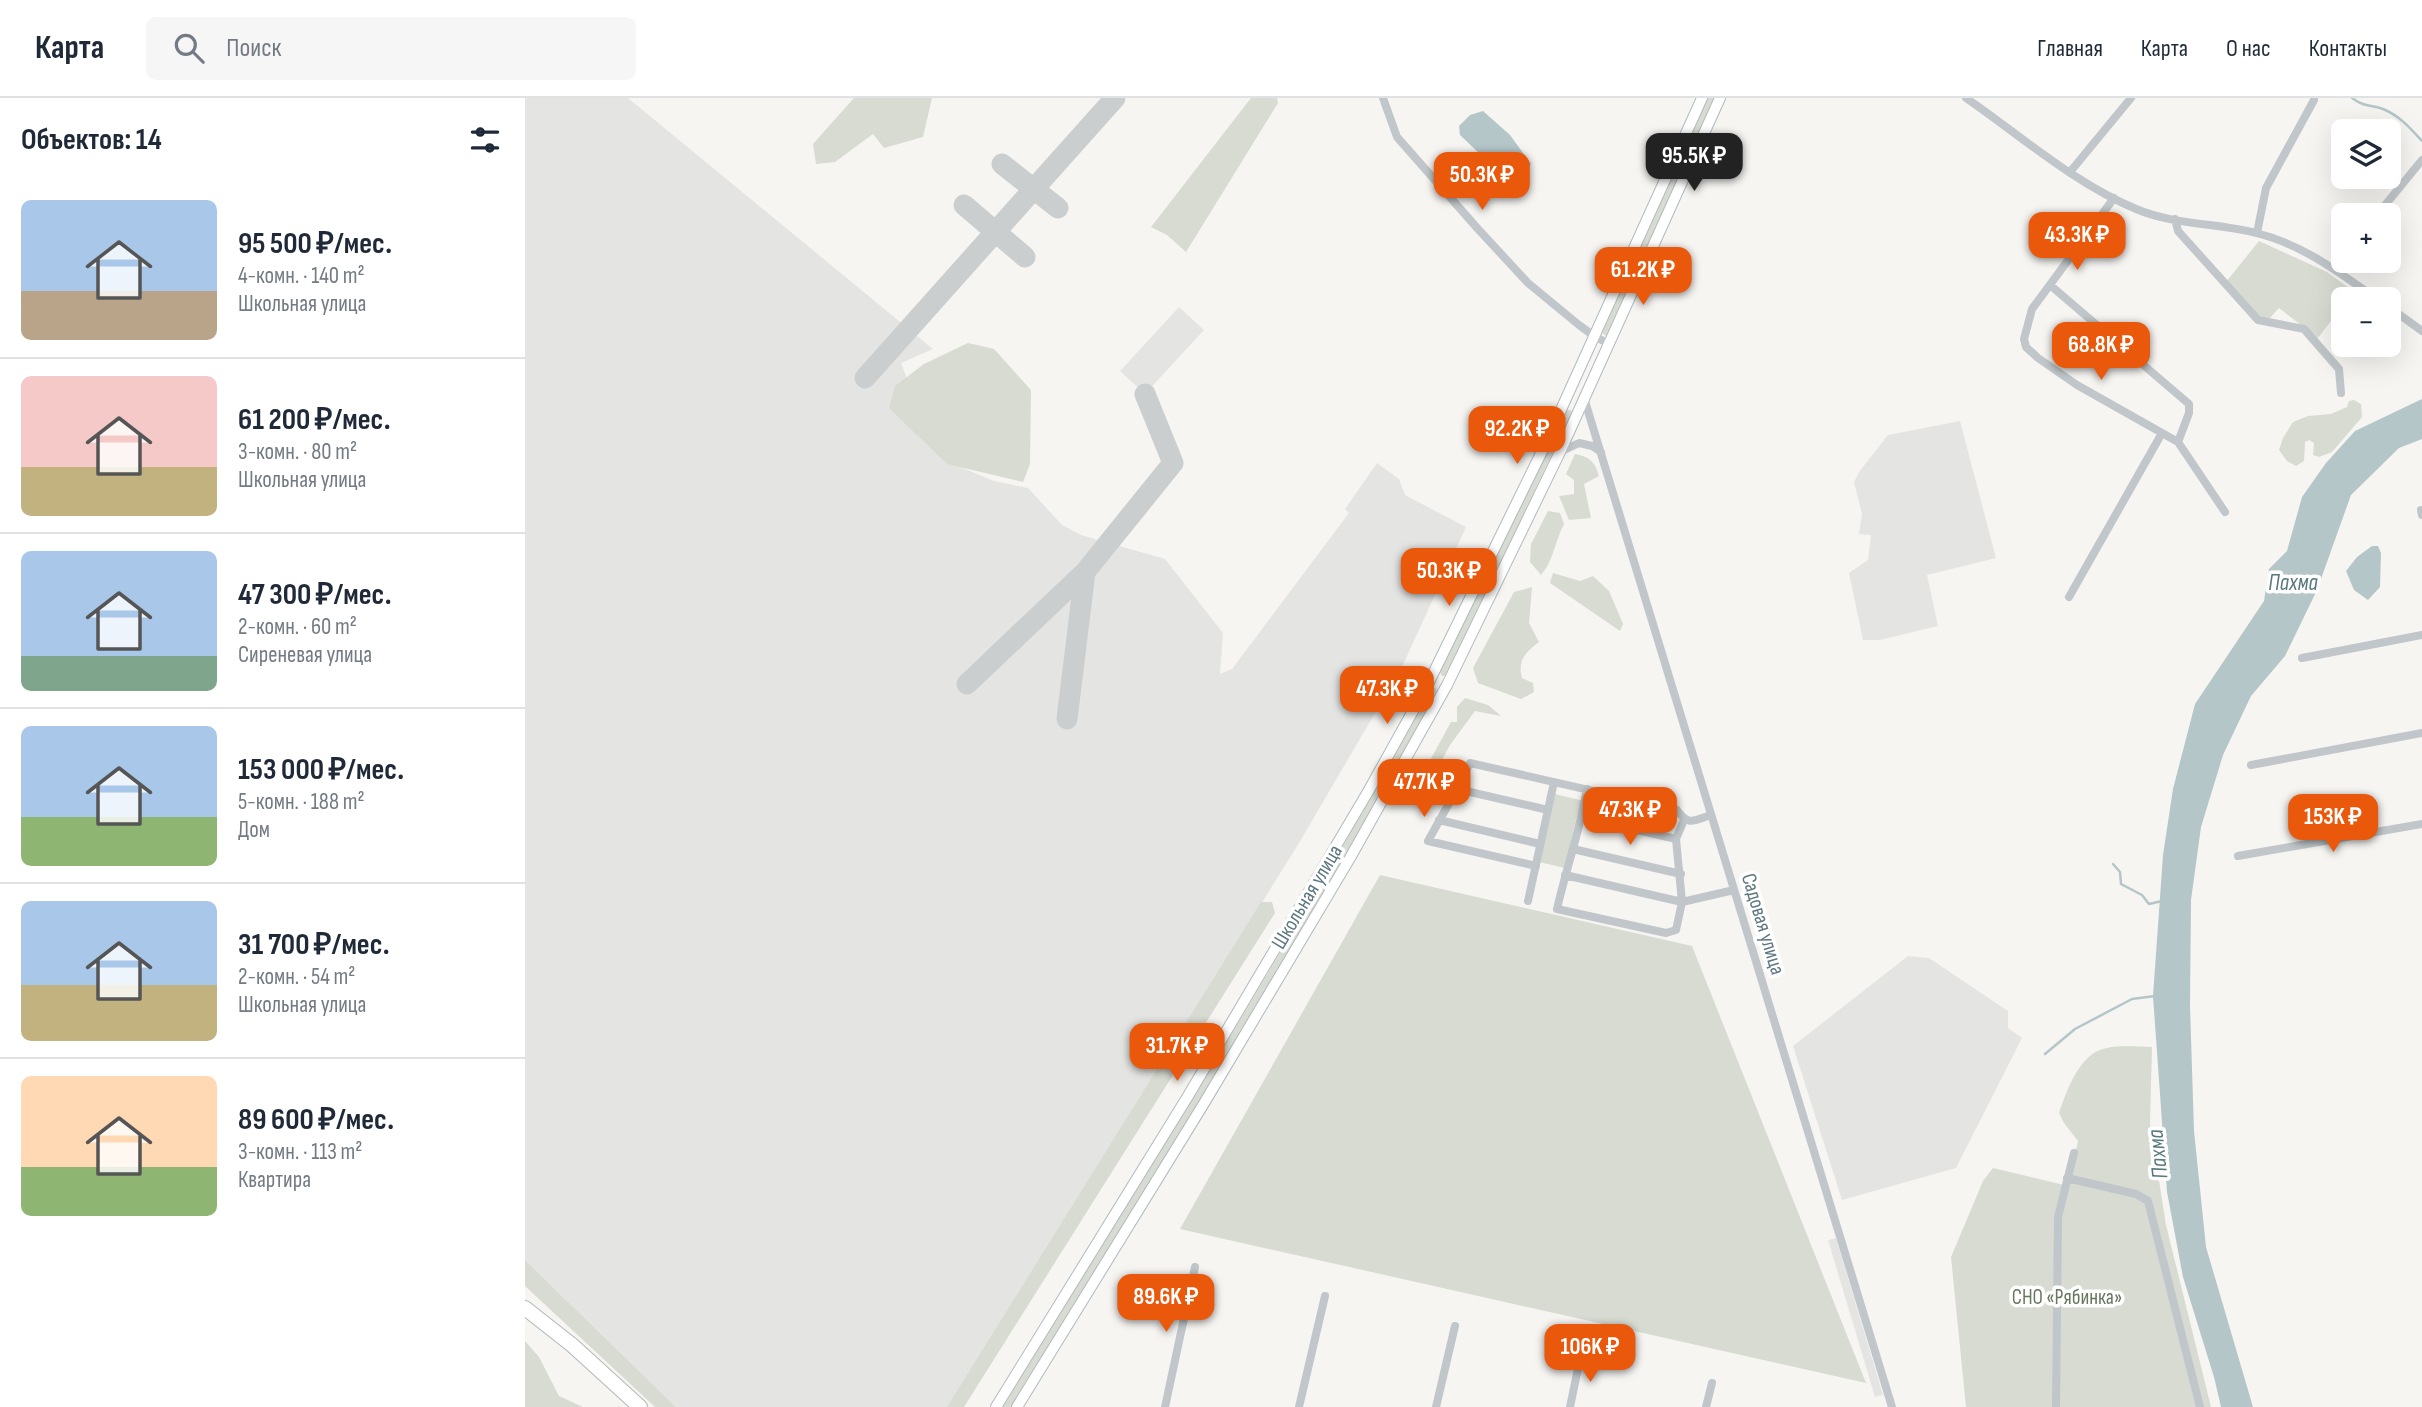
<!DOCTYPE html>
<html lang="ru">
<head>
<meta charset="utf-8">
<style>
	body { margin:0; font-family:"Sofia Sans Condensed",sans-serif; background:#f6f6f7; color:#1f2937; height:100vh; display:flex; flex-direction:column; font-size:26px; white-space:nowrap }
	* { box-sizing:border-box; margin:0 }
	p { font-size:23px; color:#747a83 }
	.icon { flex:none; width:38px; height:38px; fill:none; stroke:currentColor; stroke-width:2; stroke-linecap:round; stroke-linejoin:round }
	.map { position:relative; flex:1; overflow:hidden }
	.side { display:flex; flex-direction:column; background:#fff; width:525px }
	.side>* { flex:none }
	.buttons { position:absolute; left:1806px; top:21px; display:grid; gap:14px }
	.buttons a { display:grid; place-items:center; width:70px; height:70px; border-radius:10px; background:#fff; box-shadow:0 7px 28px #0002; font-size:35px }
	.price { position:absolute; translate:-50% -60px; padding:0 16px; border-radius:14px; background:#ea580c; color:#fff; font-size:23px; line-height:46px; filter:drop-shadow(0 2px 4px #0008) }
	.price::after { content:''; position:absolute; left:50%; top:42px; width:21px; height:16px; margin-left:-10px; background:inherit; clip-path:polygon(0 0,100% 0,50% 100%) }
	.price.on { background:#222; color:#fff }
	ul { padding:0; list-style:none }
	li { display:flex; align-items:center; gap:21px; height:175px; padding:0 21px }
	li+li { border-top:2px solid #e0e1e3 }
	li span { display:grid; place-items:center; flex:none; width:196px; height:140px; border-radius:10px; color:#555 }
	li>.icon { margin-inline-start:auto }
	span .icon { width:84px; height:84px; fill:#fffc; stroke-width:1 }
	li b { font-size:30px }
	h2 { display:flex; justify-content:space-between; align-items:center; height:84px; padding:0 21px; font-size:30px }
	header { display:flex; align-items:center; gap:42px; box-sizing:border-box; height:98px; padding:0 35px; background:#fff; border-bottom:2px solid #e0e1e3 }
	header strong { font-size:33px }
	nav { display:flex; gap:38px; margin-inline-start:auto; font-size:24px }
	.search { width:490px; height:63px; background:#f6f6f7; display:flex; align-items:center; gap:18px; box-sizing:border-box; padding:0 24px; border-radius:10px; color:#747a83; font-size:26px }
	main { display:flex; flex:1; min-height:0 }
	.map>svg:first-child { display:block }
</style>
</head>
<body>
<header>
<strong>Карта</strong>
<div class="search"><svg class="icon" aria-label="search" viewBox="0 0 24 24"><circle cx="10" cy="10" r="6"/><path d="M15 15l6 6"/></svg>Поиск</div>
<nav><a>Главная</a><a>Карта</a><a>О нас</a><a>Контакты</a></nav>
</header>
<main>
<section class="side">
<h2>Объектов: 14<svg class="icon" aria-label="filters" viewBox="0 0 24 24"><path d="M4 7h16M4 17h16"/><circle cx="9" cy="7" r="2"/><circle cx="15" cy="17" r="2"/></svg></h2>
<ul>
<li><span style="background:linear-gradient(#a9c7e8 65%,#b9a48a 0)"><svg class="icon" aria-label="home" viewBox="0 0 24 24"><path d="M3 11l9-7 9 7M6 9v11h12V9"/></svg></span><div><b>95 500 ₽/мес.</b><p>4-комн. · 140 m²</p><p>Школьная улица</p></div></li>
<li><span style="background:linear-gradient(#f6c9c9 65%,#c2b280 0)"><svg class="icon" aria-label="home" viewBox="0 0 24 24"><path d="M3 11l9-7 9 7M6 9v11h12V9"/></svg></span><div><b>61 200 ₽/мес.</b><p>3-комн. · 80 m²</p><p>Школьная улица</p></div></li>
<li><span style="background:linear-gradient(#a9c7e8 75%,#7fa58c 0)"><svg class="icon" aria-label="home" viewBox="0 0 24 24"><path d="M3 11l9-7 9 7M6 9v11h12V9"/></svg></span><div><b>47 300 ₽/мес.</b><p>2-комн. · 60 m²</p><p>Сиреневая улица</p></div></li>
<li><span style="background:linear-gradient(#a9c7e8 65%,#8fb573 0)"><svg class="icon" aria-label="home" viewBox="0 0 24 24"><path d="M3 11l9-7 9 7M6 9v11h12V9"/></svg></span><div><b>153 000 ₽/мес.</b><p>5-комн. · 188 m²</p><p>Дом</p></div></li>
<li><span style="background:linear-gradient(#a9c7e8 60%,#c2b280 0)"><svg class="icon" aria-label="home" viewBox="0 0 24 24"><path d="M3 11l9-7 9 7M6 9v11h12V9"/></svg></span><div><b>31 700 ₽/мес.</b><p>2-комн. · 54 m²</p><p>Школьная улица</p></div></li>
<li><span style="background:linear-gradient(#ffd9b3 65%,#8fb573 0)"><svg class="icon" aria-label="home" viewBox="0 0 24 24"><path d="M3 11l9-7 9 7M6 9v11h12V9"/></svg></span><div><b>89 600 ₽/мес.</b><p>3-комн. · 113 m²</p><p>Квартира</p></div></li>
</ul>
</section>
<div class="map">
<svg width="1897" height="1309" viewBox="0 0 1897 1309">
	<rect width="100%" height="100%" fill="#f6f5f2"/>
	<path fill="#e4e5e3" d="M 0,0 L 103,0 L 408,251 L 376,265 L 385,288 L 428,366 L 469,383 L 503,390 L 537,427 L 556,437 L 640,461 L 698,535 L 695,576 L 707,571 L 824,415 L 820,411 L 852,365 L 874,381 L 880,397 L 941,429 L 877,569 L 774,745 L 423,1309 L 151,1309 L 0,1162 Z
		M 654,209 L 679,232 L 620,296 L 595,273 Z
		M 1435,323 L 1471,460 L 1402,477 L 1413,528 L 1355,542 L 1338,542 L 1324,475 L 1343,462 L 1346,437 L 1334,436 L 1337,416 L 1329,384 L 1334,374 L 1363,337 Z
		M 1383,858 L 1404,860 L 1483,913 L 1483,930 L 1497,940 L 1431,1070 L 1317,1102 L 1268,948 Z
		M 1311,1140 L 1358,1297 L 1350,1299 L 1303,1142 Z"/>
	<path fill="#d7dbd1" d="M 329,0 L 407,0 L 398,39 L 359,50 L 348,36 L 310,64 L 291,66 L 288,46 Z
		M 726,0 L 752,0 L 753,5 L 661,154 L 642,137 L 626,129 Z
		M 1183,0 L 1189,0 L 1081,238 L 1077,235 Z
		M 1734,143 L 1802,174 L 1829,194 L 1823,201 L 1818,201 L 1818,207 L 1793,240 L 1754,210 L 1744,221 L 1729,217 L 1701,184 Z
		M 443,245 L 469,251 L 506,292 L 505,366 L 498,384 L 422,366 L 364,310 L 370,288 L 399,266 Z
		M 1829,302 L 1836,306 L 1837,319 L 1807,354 L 1794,359 L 1788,357 L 1789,345 L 1784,342 L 1780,344 L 1779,363 L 1771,368 L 1762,363 L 1754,352 L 1758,340 L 1768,324 L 1783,318 L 1806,316 L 1822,309 L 1824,303 Z
		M 1042,312 L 1046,312 L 1047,315 L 920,578 L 917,578 L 915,574 Z
		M 1050,356 C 1065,359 1070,364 1074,378 L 1059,386 L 1066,420 L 1044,422 L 1034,398 L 1049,396 L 1049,382 L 1041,376 Z
		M 1023,413 L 1035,415 L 1039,426 C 1030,443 1028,464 1016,477 L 1005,464 L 1006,446 Z
		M 1028,475 L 1055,483 L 1068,478 L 1084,493 L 1098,526 L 1095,533 L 1025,485 Z
		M 1007,489 L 1004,525 L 1014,544 C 1001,554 992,562 997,580 L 1008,585 L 1009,594 L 996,601 L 953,585 L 948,570 L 989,494 Z
		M 911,590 L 912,594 C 780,835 633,1068 490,1303 L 486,1309 L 478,1309 C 624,1071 772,835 907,591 Z
		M 940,600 L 963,607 L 976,618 L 950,613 L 925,647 L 895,703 L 885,699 L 926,624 L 932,624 L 932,609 Z
		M 1030,696 L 1059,703 L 1051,721 L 1040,770 L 1014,764 Z
		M 855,777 L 1167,848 L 1341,1285 L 655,1131 Z
		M 736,804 L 747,804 L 750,815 L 439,1309 L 422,1309 Z
		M 1627,949 L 1625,1025 L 1641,1127 L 1686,1309 L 1441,1309 L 1426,1159 L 1458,1083 L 1468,1070 L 1543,1088 L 1553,1043 L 1539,1025 L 1534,1015 C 1542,992 1555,954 1582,950 C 1596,947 1613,949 1627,949 Z
		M 0,1162 L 151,1309 L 130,1309 L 0,1188 Z
		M 0,1243 L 14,1259 L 34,1298 L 58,1309 L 0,1309 Z"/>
	<path fill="#b4c6c8" d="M 958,13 L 985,37 L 1006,66 L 997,79 L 985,81 L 960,61 L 935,37 L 934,28 L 945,17 Z
		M 1897,301 L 1897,341 L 1874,350 L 1826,397 L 1792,492 L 1760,558 L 1726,598 L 1698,657 L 1676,729 L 1666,802 L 1665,908 L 1669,1033 L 1681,1149 L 1728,1309 L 1696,1309 L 1689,1279 L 1658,1179 L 1642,1094 L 1628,898 L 1638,757 L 1648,691 L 1670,606 L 1739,503 L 1744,471 L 1762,453 L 1777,399 L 1801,365 L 1830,333 Z
		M 1847,448 L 1853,448 L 1856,455 L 1855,489 L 1843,502 L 1829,492 L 1821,473 L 1832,459 Z"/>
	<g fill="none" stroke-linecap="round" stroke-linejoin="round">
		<path stroke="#b4c6c8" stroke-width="2.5" d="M 1827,0 C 1841,10 1845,6 1858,11 C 1875,18 1885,30 1897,43
			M 1588,766 L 1595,774 L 1596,786 L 1617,797 L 1624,806 L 1637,803
			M 1520,956 L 1550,931 L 1607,901 L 1630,898"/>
		<path stroke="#cacecf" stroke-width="21" d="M 477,66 L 533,110
			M 439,107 L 500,159
			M 340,280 L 590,0
			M 442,586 L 560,474 L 648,365 L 620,296
			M 542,621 L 560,474"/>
		<g stroke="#b0b9bc" stroke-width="12">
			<path id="secondary" d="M 471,1309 L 663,998 L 844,692 L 904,584 L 1020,347 L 1177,0
				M 492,1309 L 678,1007 L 825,760 L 922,587 L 1035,354 L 1195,0"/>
		</g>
		<g stroke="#b1b7ba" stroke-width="16">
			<path id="highway" d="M 0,1210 L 47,1247 L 115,1309"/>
		</g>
		<path stroke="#c0c6c9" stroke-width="8" d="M 858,0 L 872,39 L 953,131 L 1003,185 L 1054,227 L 1069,238 L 1084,246
			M 1441,0 C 1496,38 1549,85 1611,111 C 1649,127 1692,125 1731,135 C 1777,146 1815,175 1852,201
			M 1545,74 L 1606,0
			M 1589,100 L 1507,211 L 1499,241 L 1501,249 L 1513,260 L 1552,287 L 1653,344 L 1700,414
			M 1852,117 L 1897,62
			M 1650,121 L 1653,133 L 1733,222 L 1779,231 L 1814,271 L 1816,295
			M 1732,135 L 1741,90 L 1789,2
			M 1809,170 L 1818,159
			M 1525,187 L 1664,306 L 1664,315 L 1653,344
			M 1864,209 L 1897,233
			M 1059,300 L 1367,1309
			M 1035,354 L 1054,345 L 1067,348 L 1076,354
			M 1896,412 L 1897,417
			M 1544,499 L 1637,335
			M 1777,560 L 1897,537
			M 1726,667 L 1897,635
			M 932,691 L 945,665 L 1152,712 C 1164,729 1169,722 1186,717
			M 1056,719 L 1151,741 L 1157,804 L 1151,832 L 1141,835 L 1032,811 C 1039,780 1049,750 1056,719 Z
			M 1056,719 L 1062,691
			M 914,722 L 1015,746
			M 1099,729 L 1105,701
			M 1151,741 L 1159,722
			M 1048,751 L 1156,776
			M 1713,758 L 1897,726
			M 1011,768 L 903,743 L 932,691 L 1023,712
			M 1040,777 L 1157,804 L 1209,792
			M 1003,803 L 1029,684
			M 1542,1080 L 1611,1096 L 1623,1103 L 1675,1309
			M 640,1309 L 670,1169
			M 774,1309 L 800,1198
			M 911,1309 L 930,1228
			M 1045,1309 L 1056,1256
			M 1181,1309 L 1187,1285
			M 1531,1309 L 1533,1119 L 1549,1055"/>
		<use href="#secondary" stroke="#fff" stroke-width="10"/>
		<use href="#highway" stroke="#fff" stroke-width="14"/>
	</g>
	<g text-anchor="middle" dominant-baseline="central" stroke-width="7" stroke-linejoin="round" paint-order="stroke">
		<g font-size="21" fill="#5e7780" stroke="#fff">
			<text transform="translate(782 799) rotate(-59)">Школьная улица</text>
			<text transform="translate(1238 826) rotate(73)">Садовая улица</text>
		</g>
		<g font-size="21" fill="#67775e" stroke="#fff">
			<text x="1542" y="1199">СНО «Рябинка»</text>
		</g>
		<g font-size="23" font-style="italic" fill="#59787c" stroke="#fff">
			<text x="1768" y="485">Пахма</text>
			<text transform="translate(1633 1056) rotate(-96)">Пахма</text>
		</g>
	</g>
</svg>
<div class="buttons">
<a><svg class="icon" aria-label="layers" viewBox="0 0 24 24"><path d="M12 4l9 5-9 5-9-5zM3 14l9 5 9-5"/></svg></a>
<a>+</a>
<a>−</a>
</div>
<b class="price on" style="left:1169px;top:95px">95.5K ₽</b>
<b class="price" style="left:957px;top:114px">50.3K ₽</b>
<b class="price" style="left:1552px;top:174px">43.3K ₽</b>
<b class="price" style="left:1118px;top:209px">61.2K ₽</b>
<b class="price" style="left:1576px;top:284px">68.8K ₽</b>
<b class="price" style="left:992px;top:368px">92.2K ₽</b>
<b class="price" style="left:924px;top:510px">50.3K ₽</b>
<b class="price" style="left:862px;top:628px">47.3K ₽</b>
<b class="price" style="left:899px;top:721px">47.7K ₽</b>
<b class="price" style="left:1105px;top:749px">47.3K ₽</b>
<b class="price" style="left:1808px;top:756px">153K ₽</b>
<b class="price" style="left:652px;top:985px">31.7K ₽</b>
<b class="price" style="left:641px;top:1236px">89.6K ₽</b>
<b class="price" style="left:1065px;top:1286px">106K ₽</b>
</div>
</main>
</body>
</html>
